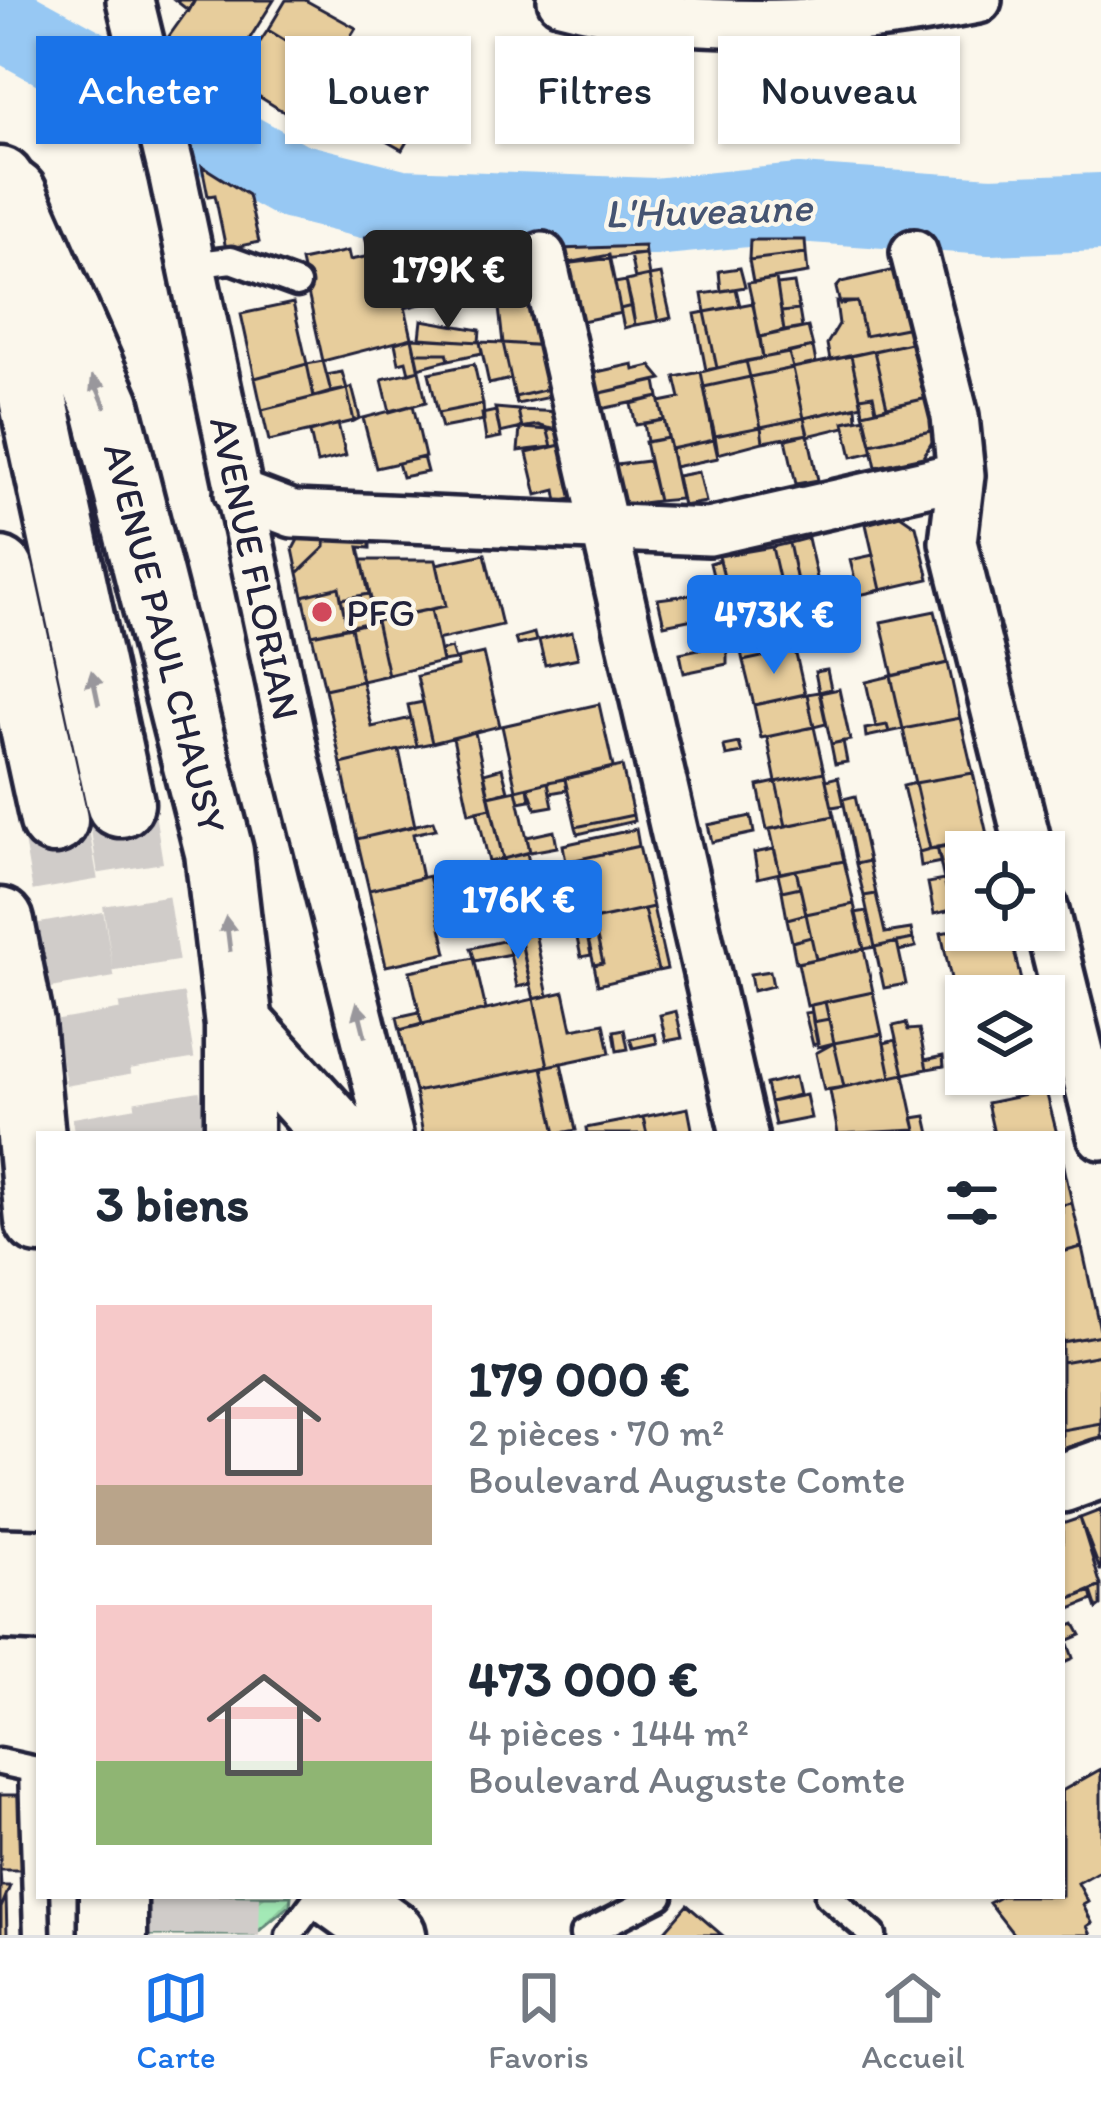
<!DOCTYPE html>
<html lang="fr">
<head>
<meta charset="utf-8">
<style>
	body { margin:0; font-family:Itim,sans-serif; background:#f6f6f7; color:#1f2937; height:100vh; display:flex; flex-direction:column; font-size:45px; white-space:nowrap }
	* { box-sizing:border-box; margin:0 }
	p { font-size:39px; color:#747a83 }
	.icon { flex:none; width:66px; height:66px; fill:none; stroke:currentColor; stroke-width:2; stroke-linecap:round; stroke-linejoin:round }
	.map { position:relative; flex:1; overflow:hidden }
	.details { position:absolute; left:36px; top:1131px; width:1029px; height:768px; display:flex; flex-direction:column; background:#fff; border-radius:0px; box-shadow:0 3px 9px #0004 }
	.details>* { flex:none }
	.banner { position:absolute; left:36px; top:36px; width:1029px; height:108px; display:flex; gap:24px }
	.tools { position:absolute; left:945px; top:831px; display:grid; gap:24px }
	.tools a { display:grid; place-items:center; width:120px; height:120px; border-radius:0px; background:#fff; box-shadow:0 3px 9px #0004; font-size:60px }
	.price { position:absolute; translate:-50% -102px; padding:0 27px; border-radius:12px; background:#1a73e8; color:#fff; font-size:39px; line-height:78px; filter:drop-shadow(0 3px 6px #0008) }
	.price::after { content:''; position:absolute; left:50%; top:72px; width:36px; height:27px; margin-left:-18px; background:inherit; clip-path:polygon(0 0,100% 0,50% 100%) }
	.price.selected { background:#222; color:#fff }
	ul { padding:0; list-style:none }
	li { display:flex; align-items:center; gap:36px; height:300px; padding:0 60px }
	li span { display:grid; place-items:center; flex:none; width:336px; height:240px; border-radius:0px; color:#555 }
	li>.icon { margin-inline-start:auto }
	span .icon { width:144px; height:144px; fill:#fffc; stroke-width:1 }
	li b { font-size:51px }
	h2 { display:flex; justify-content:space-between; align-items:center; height:144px; padding:0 60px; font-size:51px }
	.pill { padding:0 42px; border-radius:0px; background:#fff; box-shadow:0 3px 9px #0004; font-size:42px; line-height:108px }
	.pill.selected { background:#1a73e8; color:#fff }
	.tabs { display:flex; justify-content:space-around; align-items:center; height:168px; border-top:3px solid #e0e1e3; background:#fff; font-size:33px; color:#747a83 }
	.tabs a { display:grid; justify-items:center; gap:6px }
	.tabs .selected { color:#1a73e8 }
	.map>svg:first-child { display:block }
</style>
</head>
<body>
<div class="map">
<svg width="1101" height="1935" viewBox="0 0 1101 1935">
	<defs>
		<pattern id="garden-furrows" width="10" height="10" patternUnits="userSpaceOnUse" patternTransform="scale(3)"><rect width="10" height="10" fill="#a3e9b6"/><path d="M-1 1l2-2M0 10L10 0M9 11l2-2" fill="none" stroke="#8cc89d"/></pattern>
	</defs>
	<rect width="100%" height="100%" fill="#fbf7ec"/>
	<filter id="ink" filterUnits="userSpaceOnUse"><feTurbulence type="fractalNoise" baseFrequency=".00833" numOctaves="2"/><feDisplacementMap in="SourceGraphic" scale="24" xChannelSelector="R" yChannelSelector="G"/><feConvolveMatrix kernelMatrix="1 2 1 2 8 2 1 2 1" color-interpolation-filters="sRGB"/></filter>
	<g filter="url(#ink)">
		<path fill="url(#garden-furrows)" stroke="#628678" stroke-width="3" d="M 128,1896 L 291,1896 L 290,1905 L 254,1935 L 129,1935 Z"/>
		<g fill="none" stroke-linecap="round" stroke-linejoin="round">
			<path stroke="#97c8f3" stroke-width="78" d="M 0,20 L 293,181 L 401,208 L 654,217 L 798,203 L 990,216 L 1101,212"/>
		</g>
		<path fill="#e7cd9c" stroke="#22223b" stroke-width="3" d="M 175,0 L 195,0 L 189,11 Z
			M 195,0 L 274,0 L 245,46 L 254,51 L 268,30 L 340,74 L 308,127 L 167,39 Z
			M 286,0 L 305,0 L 356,28 L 331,69 L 268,30 Z
			M 352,58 L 427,107 L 402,150 L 359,126 L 351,138 L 315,116 Z
			M 202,166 L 248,195 L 259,242 L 226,249 L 215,195 L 208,196 Z
			M 388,231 L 407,234 L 408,248 L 391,247 Z
			M 388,231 L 412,338 L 323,361 L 301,261 L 348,251 L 350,260 L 370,256 L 365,237 Z
			M 750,240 L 805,240 L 806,253 L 749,260 Z
			M 644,246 L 645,254 L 564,264 L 560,249 Z
			M 806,253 L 808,273 L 753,282 L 749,260 Z
			M 645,254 L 649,276 L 635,279 L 630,255 Z
			M 609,255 L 621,313 L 577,322 L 564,264 Z
			M 417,266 L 425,303 L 405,308 L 396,270 Z
			M 740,268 L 745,287 L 721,291 L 719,271 Z
			M 903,268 L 916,326 L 865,336 L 857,302 L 840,304 L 836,288 L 841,282 Z
			M 661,274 L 671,318 L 658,321 L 649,276 Z
			M 649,276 L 658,321 L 635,325 L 626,281 Z
			M 776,279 L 784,331 L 760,337 L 748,283 Z
			M 626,281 L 632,306 L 620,309 L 615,283 Z
			M 794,283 L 799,310 L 781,312 L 777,285 Z
			M 736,289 L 740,306 L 705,312 L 702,294 Z
			M 536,291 L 548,346 L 503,343 L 498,299 Z
			M 836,302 L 857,302 L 865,336 L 916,326 L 920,341 L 830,360 L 827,344 L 839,324 Z
			M 293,303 L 307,364 L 255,378 L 241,314 Z
			M 753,303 L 763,358 L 717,368 L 705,312 Z
			M 632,306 L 635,325 L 624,328 L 620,309 Z
			M 799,310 L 802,328 L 784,331 L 781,312 Z
			M 705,312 L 717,368 L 706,370 L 695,314 Z
			M 422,320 L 480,330 L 479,342 L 420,338 Z
			M 808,327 L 813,347 L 763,358 L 760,337 Z
			M 412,338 L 480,342 L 482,353 L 449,360 L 447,353 L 415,353 Z
			M 412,338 L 419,370 L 409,373 L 406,361 L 399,363 L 395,343 Z
			M 920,341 L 932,397 L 887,407 L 874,351 Z
			M 480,342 L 503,343 L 511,379 L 489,384 Z
			M 503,343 L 548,346 L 557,387 L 515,397 Z
			M 813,347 L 816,363 L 793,368 L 789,353 Z
			M 874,351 L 887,407 L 876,410 L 873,395 L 860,397 L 851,356 Z
			M 415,353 L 447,353 L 449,360 L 418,368 Z
			M 789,353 L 793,368 L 750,377 L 746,361 Z
			M 851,356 L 862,405 L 804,418 L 793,368 Z
			M 323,361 L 331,392 L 314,397 L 307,364 Z
			M 746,361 L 750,377 L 704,387 L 701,372 Z
			M 307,364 L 314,397 L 262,410 L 255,378 Z
			M 474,364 L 483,404 L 438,413 L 429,373 Z
			M 633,364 L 634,370 L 651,366 L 662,379 L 592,395 L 588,374 Z
			M 793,368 L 804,418 L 761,427 L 750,377 Z
			M 419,370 L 426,402 L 390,412 L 382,379 Z
			M 342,372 L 347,389 L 331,392 L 327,375 Z
			M 701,372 L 714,440 L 671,449 L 660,402 L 680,398 L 675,377 Z
			M 750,377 L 761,427 L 715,436 L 704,387 Z
			M 656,381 L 659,397 L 596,410 L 592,395 Z
			M 352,387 L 360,418 L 354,421 L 347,389 Z
			M 557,387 L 559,395 L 517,404 L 515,397 Z
			M 347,389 L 354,421 L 269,441 L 262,410 Z
			M 873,395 L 876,410 L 863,413 L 860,397 Z
			M 659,397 L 664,420 L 636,425 L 631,404 Z
			M 932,397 L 940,429 L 871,444 L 863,413 Z
			M 483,404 L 484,420 L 442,428 L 438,413 Z
			M 413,405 L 425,457 L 376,468 L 363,418 Z
			M 856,407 L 857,419 L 844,422 L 845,427 L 808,436 L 804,418 Z
			M 495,408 L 518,410 L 522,428 L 500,433 Z
			M 518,410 L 563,412 L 567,431 L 522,428 Z
			M 496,411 L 501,437 L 486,440 L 482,414 Z
			M 804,418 L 808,434 L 763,442 L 761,427 Z
			M 865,418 L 873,452 L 852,457 L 844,422 Z
			M 664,420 L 668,438 L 647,442 L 644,423 Z
			M 338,424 L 346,456 L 317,463 L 310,432 Z
			M 538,425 L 547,428 L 552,447 L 518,451 L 520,428 Z
			M 761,427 L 763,442 L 718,454 L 715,436 Z
			M 547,428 L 567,431 L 569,443 L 552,447 Z
			M 940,429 L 923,457 L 876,467 L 871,444 Z
			M 808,434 L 818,480 L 796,484 L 786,439 Z
			M 668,438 L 681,499 L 658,501 L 645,442 Z
			M 714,440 L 718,458 L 674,467 L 671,449 Z
			M 569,443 L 581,497 L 558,502 L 556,490 L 537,495 L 527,453 Z
			M 423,457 L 427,472 L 402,477 L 398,463 Z
			M 648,461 L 658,501 L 617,506 L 608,466 Z
			M 699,472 L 706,502 L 683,506 L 677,476 Z
			M 900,515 L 916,526 L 929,579 L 881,590 L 866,524 Z
			M 302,532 L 326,533 L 325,547 L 298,573 L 293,549 Z
			M 326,533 L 370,535 L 370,548 L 359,547 L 369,594 L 341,599 L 339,587 L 303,596 L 298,573 L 325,547 Z
			M 808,538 L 821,596 L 801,600 L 789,543 Z
			M 789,543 L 800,596 L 784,600 L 772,547 Z
			M 772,547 L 784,600 L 732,611 L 719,556 Z
			M 485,554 L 502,625 L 437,640 L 431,609 L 446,606 L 437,564 Z
			M 873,555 L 881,590 L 859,595 L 850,560 Z
			M 362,560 L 436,560 L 446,606 L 376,621 Z
			M 720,560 L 727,590 L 717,592 L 710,563 Z
			M 339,587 L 347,627 L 312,635 L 303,596 Z
			M 727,590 L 732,611 L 664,625 L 658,599 Z
			M 846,591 L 850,605 L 804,614 L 801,600 Z
			M 369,594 L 376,621 L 347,627 L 341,599 Z
			M 800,596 L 806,628 L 791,630 L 784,600 Z
			M 784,600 L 795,650 L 743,661 L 732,611 Z
			M 850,605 L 852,620 L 806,630 L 804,614 Z
			M 431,609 L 442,662 L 388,675 L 376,621 Z
			M 935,611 L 948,663 L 893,676 L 881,622 Z
			M 376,621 L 388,675 L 362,681 L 351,627 Z
			M 351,627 L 362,681 L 325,689 L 312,635 Z
			M 572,632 L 578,658 L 545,665 L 539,640 Z
			M 534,633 L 536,641 L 517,645 L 515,638 Z
			M 727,643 L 727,664 L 684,673 L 680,653 Z
			M 451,648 L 455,660 L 442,662 L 440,651 Z
			M 795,650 L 805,694 L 754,705 L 743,661 Z
			M 483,653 L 500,726 L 432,743 L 417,676 L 458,666 L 457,659 Z
			M 948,663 L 960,718 L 903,729 L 891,676 Z
			M 827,670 L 831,689 L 819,692 L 815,672 Z
			M 891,676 L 903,729 L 889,732 L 887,725 L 876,727 L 866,682 Z
			M 362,681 L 372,727 L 411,718 L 417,746 L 341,764 L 325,689 Z
			M 839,689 L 850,740 L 831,744 L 820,693 Z
			M 819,692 L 826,724 L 814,727 L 807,694 Z
			M 807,694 L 814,727 L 761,738 L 754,705 Z
			M 423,702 L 432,743 L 417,746 L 408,705 Z
			M 599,704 L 613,767 L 516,790 L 502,726 Z
			M 960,718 L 973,773 L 915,783 L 903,729 Z
			M 887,725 L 889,732 L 866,737 L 865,729 Z
			M 814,727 L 824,772 L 776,782 L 767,737 Z
			M 475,732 L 491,808 L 469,813 L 453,738 Z
			M 843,741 L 847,762 L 835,764 L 831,744 Z
			M 739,743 L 742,753 L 726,756 L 724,746 Z
			M 399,750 L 415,826 L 357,839 L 341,764 Z
			M 622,766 L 633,815 L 576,827 L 565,779 Z
			M 502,768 L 508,791 L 489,796 L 484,773 Z
			M 824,772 L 834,816 L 786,826 L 776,782 Z
			M 973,773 L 988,839 L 930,849 L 915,783 Z
			M 838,777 L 844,805 L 832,807 L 826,780 Z
			M 565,779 L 567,790 L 550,793 L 548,782 Z
			M 548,782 L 553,806 L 536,809 L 528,787 Z
			M 776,782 L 786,826 L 767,830 L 758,786 Z
			M 915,783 L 930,849 L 919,852 L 903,786 Z
			M 528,787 L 530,800 L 519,802 L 516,790 Z
			M 516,790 L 530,852 L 503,859 L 489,796 Z
			M 855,796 L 869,861 L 856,864 L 843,799 Z
			M 491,808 L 503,859 L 489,862 L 477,811 Z
			M 633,815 L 634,821 L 578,834 L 576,827 Z
			M 751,816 L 754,833 L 712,842 L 708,825 Z
			M 834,816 L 844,861 L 780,873 L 770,829 Z
			M 433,821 L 436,829 L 413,834 L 422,878 L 369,890 L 357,839 Z
			M 636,829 L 639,846 L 566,862 L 563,845 Z
			M 554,831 L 557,847 L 530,852 L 527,837 Z
			M 988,839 L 991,852 L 966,852 L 966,875 L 944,880 L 937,847 Z
			M 639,846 L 653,907 L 580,923 L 566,862 Z
			M 937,847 L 941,862 L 921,866 L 919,852 Z
			M 774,849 L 780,873 L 758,878 L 754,853 Z
			M 527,853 L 530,867 L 506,873 L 503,859 Z
			M 844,861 L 854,904 L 806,914 L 796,870 Z
			M 869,861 L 876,894 L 864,896 L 856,864 Z
			M 796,870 L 800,887 L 782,891 L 778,874 Z
			M 966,875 L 966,928 L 957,930 L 944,880 Z
			M 429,876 L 447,953 L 386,966 L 369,890 Z
			M 944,880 L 952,910 L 934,914 L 928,883 Z
			M 800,887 L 806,914 L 787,919 L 782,891 Z
			M 876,894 L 885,933 L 911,929 L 913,939 L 875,947 L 864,896 Z
			M 854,904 L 864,949 L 816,959 L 806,914 Z
			M 653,907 L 667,969 L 658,971 L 644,909 Z
			M 644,909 L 658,971 L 598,985 L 594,965 L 603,963 L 593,920 Z
			M 867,911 L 875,947 L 864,949 L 855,913 Z
			M 806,914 L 811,937 L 792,942 L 787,919 Z
			M 593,920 L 603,963 L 594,965 L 584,922 Z
			M 584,922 L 591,955 L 581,957 L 574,924 Z
			M 957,930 L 1009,930 L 1022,984 L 955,997 L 941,933 Z
			M 535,933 L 548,996 L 534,999 L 520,937 Z
			M 520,937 L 530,984 L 517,987 L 507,940 Z
			M 811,937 L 816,959 L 796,963 L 792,942 Z
			M 913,939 L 916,947 L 899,951 L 897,942 Z
			M 507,940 L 510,954 L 475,961 L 471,948 Z
			M 897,942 L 906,984 L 884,988 L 875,947 Z
			M 864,949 L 873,992 L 807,1006 L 798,963 Z
			M 474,958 L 486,1010 L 422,1024 L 410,971 Z
			M 770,971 L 773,986 L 753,991 L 750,974 Z
			M 564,992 L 572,1029 L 604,1023 L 610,1053 L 548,1066 L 534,999 Z
			M 873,992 L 882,1034 L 834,1043 L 825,1002 Z
			M 534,999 L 548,1066 L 415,1092 L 400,1030 Z
			M 825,1002 L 829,1019 L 813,1022 L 811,1005 Z
			M 676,1011 L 682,1038 L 666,1041 L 660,1015 Z
			M 419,1012 L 422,1024 L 400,1030 L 397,1017 Z
			M 812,1012 L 818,1043 L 813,1045 L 805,1013 Z
			M 829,1019 L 834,1043 L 818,1047 L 813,1022 Z
			M 906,1023 L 908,1030 L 919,1029 L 927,1069 L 904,1074 L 893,1026 Z
			M 624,1029 L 628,1049 L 617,1051 L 614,1031 Z
			M 655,1034 L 657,1043 L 633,1048 L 630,1039 Z
			M 882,1034 L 891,1077 L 844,1087 L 834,1043 Z
			M 896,1040 L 904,1074 L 891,1077 L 884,1043 Z
			M 834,1043 L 844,1087 L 824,1090 L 816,1053 Z
			M 943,1056 L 944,1066 L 927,1069 L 925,1060 Z
			M 561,1063 L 576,1130 L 556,1134 L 542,1067 Z
			M 542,1067 L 556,1134 L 423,1134 L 415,1092 Z
			M 904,1074 L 916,1130 L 838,1134 L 830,1090 Z
			M 795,1077 L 799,1095 L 770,1102 L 766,1084 Z
			M 1046,1091 L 1057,1134 L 994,1134 L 987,1103 Z
			M 806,1095 L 811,1118 L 775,1125 L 770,1102 Z
			M 688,1108 L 693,1134 L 647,1134 L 643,1117 Z
			M 926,1116 L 930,1134 L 917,1134 L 913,1118 Z
			M 643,1117 L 647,1134 L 587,1134 L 586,1128 Z
			M 1062,1157 L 1072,1203 L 1062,1205 Z
			M 1072,1203 L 1082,1247 L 1062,1252 L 1062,1205 Z
			M 1082,1247 L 1101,1335 L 1062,1342 L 1062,1252 Z
			M 1101,1335 L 1101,1355 L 1062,1362 L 1062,1342 Z
			M 1101,1355 L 1101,1423 L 1062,1430 L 1062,1362 Z
			M 1101,1423 L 1101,1437 L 1062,1449 L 1062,1430 Z
			M 1101,1510 L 1101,1570 L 1100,1570 L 1080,1518 Z
			M 1080,1518 L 1101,1586 L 1063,1602 L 1062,1524 Z
			M 1101,1586 L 1101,1606 L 1097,1609 L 1091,1591 Z
			M 1091,1591 L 1093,1600 L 1068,1610 L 1063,1602 Z
			M 1075,1624 L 1081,1635 L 1062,1643 L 1062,1629 Z
			M 1067,1641 L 1073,1658 L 1062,1663 L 1062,1643 Z
			M 1101,1769 L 1101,1870 L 1078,1883 L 1088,1902 L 1083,1905 L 1092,1923 L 1087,1926 L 1091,1935 L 1014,1935 L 989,1903 L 1002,1896 L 1062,1896 L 1062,1791 Z
			M 0,1795 L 19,1795 L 22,1870 L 0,1870 L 1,1886 L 10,1886 L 1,1908 L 1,1935 L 0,1935 Z
			M 6,1896 L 7,1935 L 1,1935 L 1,1908 Z
			M 687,1905 L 722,1935 L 661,1935 Z"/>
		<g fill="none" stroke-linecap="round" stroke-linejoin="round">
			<path stroke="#d0ccc9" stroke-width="66" stroke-dasharray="66 33" stroke-linecap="butt" d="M 120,803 L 173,1134
				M 54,820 L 108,1134
				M 161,1935 L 161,1896
				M 226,1935 L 227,1896"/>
			<g stroke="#22223b" stroke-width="33">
				<path id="service" d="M 192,265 L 231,260 L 297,284
					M 0,1762 L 32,1769 L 37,1935
					M 828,1896 L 873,1935
					M 289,1935 L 318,1896
					M 583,1935 L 660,1896"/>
			</g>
			<g stroke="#22223b" stroke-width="54">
				<path id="minor" d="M 130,0 L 173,177 L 297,764 L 389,1134
					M 561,0 C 697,36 841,27 978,0
					M 914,253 L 955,416 L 961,475 L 953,542 L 1030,852
					M 542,256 L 744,1134
					M 238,493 L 293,514 L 709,532 L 961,475
					M 1044,907 L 1101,1136"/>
			</g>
			<g stroke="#22223b" stroke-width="66">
				<path id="tertiary" d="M 1062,1483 L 1101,1469
					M 0,1558 L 39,1559
					M 0,1610 L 39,1612"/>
			</g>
			<g stroke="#22223b" stroke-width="75">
				<path id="secondary" d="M 13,194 L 106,405 L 219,852 L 239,1025 L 239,1134
					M 0,922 L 20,1023 L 39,1220
					M 239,1025 L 338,1134
					M 113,1896 L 113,1935
					M 338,1896 L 392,1935"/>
			</g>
			<g stroke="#22223b" stroke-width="75">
				<path id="trunk" d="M 0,181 L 25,361 L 120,803
					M 0,571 L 54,820"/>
			</g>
			<use href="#service" stroke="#fbf7ec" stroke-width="24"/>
			<use href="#minor" stroke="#fbf7ec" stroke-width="45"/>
			<use href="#tertiary" stroke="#fbf7ec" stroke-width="57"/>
			<use href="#secondary" stroke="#fbf7ec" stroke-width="66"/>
			<use href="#trunk" stroke="#fbf7ec" stroke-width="66"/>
		</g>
		<defs><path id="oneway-solid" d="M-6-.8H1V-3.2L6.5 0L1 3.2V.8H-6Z" transform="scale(3)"/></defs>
		<g fill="#99979c">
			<use href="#oneway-solid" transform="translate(99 392) rotate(-113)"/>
			<use href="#oneway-solid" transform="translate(95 688) rotate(-102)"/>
			<use href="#oneway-solid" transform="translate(228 934) rotate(-97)"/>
			<use href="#oneway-solid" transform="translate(361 1020) rotate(-104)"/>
		</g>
	</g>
	<circle fill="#d1495b" stroke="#fbf7ec" stroke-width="4.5" cx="322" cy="612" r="12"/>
	<g text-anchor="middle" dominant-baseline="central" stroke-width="9" stroke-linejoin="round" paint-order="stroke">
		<g font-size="39" fill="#22223b" stroke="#fbf7ec">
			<text transform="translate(255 568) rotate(78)">AVENUE FLORIAN</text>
			<text transform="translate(165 638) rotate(76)">AVENUE PAUL CHAUSY</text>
		</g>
		<g font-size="39" fill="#22223b" stroke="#fbf7ec" text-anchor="start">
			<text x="346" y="612">PFG</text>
		</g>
		<g font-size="42" font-style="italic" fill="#455472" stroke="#fbf7ec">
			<text transform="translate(708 210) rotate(-2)">L'Huveaune</text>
		</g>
	</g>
</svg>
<div class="tools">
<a><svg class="icon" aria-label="locate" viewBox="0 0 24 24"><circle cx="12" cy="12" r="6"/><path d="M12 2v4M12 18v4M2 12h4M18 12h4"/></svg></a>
<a><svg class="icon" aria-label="layers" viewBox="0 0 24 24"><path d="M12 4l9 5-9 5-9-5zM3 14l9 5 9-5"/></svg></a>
</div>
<b class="price selected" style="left:448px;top:332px">179K €</b>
<b class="price" style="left:774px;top:677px">473K €</b>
<b class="price" style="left:518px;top:962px">176K €</b>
<div class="banner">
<a class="pill selected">Acheter</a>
<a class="pill">Louer</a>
<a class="pill">Filtres</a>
<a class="pill">Nouveau</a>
</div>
<section class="details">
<h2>3 biens<svg class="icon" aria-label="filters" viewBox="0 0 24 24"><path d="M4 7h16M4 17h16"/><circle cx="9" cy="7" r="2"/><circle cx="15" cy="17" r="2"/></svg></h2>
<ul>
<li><span style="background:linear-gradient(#f6c9c9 75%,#b9a48a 0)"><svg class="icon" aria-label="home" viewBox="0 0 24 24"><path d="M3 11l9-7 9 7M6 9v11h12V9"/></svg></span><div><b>179 000 €</b><p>2 pièces · 70 m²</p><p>Boulevard Auguste Comte</p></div></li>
<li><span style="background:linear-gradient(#f6c9c9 65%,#8fb573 0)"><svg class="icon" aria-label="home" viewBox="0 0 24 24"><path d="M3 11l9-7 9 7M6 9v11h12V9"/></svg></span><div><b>473 000 €</b><p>4 pièces · 144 m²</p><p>Boulevard Auguste Comte</p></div></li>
</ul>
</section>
</div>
<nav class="tabs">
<a class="selected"><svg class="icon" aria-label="map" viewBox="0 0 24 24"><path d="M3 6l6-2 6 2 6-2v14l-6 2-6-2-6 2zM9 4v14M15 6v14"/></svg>Carte</a>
<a><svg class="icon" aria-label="saved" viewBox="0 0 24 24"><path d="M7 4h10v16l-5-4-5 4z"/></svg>Favoris</a>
<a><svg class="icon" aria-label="home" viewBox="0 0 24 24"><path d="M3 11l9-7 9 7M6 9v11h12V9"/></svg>Accueil</a>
</nav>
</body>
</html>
